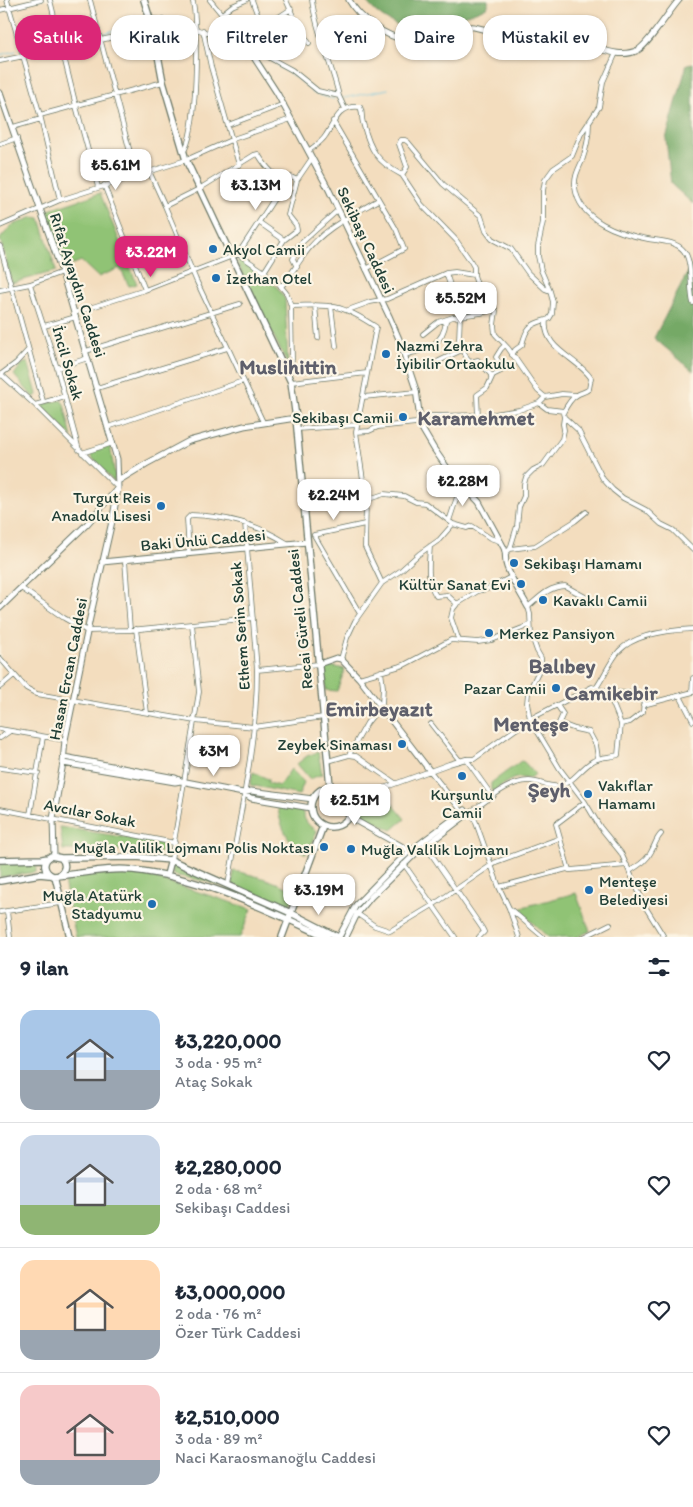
<!DOCTYPE html>
<html lang="tr">
<head>
<meta charset="utf-8">
<style>
	body { margin:0; font-family:Itim,sans-serif; background:#f6f6f7; color:#1f2937; height:100vh; display:flex; flex-direction:column; font-size:19px; white-space:nowrap }
	* { box-sizing:border-box; margin:0 }
	p { font-size:16px; color:#747a83 }
	.icon { flex:none; width:28px; height:28px; fill:none; stroke:currentColor; stroke-width:2; stroke-linecap:round; stroke-linejoin:round }
	.map { position:relative; height:937px; overflow:hidden }
	.sheet { display:flex; flex-direction:column; background:#fff; flex:1 }
	.sheet>* { flex:none }
	.guide { position:absolute; left:15px; top:15px; width:664px; height:45px; display:flex; gap:10px }
	.price { position:absolute; translate:-50% -42px; padding:0 11px; border-radius:10px; background:#fff; color:#222; font-size:16px; line-height:32px; filter:drop-shadow(0 1px 2px #0008) }
	.price::after { content:''; position:absolute; left:50%; top:30px; width:15px; height:11px; margin-left:-8px; background:inherit; clip-path:polygon(0 0,100% 0,50% 100%) }
	.price.selected { background:#db2777; color:#fff }
	ul { padding:0; list-style:none }
	li { display:flex; align-items:center; gap:15px; height:125px; padding:0 20px }
	li+li { border-top:1px solid #e0e1e3 }
	li span { display:grid; place-items:center; flex:none; width:140px; height:100px; border-radius:15px; color:#555 }
	li>.icon { margin-inline-start:auto }
	span .icon { width:60px; height:60px; fill:#fffc; stroke-width:1 }
	li b { font-size:21px }
	h2 { display:flex; justify-content:space-between; align-items:center; height:60px; padding:0 20px; font-size:21px }
	.pill { padding:0 18px; border-radius:20px; background:#fff; box-shadow:0 1px 4px #0004; font-size:18px; line-height:45px }
	.pill.selected { background:#db2777; color:#fff }
	.map>svg:first-child { display:block }
</style>
</head>
<body>
<div class="map">
<svg width="693" height="937" viewBox="0 0 693 937">
	<rect width="100%" height="100%" fill="#fcf5e5"/>
	<filter id="ink" filterUnits="userSpaceOnUse"><feTurbulence type="fractalNoise" baseFrequency=".02" numOctaves="2"/><feDisplacementMap in="SourceGraphic" scale="10" xChannelSelector="R" yChannelSelector="G"/><feConvolveMatrix kernelMatrix="1 2 1 2 8 2 1 2 1" color-interpolation-filters="sRGB"/></filter>
	<filter id="wash" filterUnits="userSpaceOnUse"><feTurbulence type="fractalNoise" baseFrequency=".0096" numOctaves="4" result="noise"/><feDisplacementMap in="SourceGraphic" scale="20" xChannelSelector="R" yChannelSelector="G"/><feGaussianBlur stdDeviation="1.12" result="paint"/><feColorMatrix in="noise" values="0 0 0 0 0 0 0 0 0 0 0 0 0 0 0 0 0 1.4 0 .05"/><feComposite in="paint" operator="in"/></filter>
	<g filter="url(#wash)">
		<rect width="100%" height="100%" fill="#f3ddbe"/>
		<path fill="#90c375" stroke="#588054" d="M 100,193 L 137,284 L 129,286 L 120,268 L 98,277 L 81,261 L 64,268 L 46,211 Z
			M 33,217 L 40,218 L 56,271 L 12,283 L 0,239 L 11,226 Z
			M 242,260 L 277,287 L 285,299 L 288,365 L 237,262 Z
			M 28,362 L 37,394 L 36,396 L 33,397 L 14,375 L 22,364 Z
			M 61,400 L 64,404 L 72,438 L 50,414 L 41,407 L 43,404 Z
			M 110,446 L 115,476 L 114,482 L 88,453 Z
			M 325,665 L 345,669 L 337,691 L 326,690 Z
			M 318,752 L 322,774 L 310,779 L 297,764 L 307,756 Z
			M 521,761 L 524,762 L 535,774 C 530,781 524,777 516,778 C 508,780 500,787 494,791 L 491,790 L 491,783 Z
			M 291,769 L 304,782 L 299,795 L 250,785 L 253,772 L 268,779 L 268,783 L 279,786 Z
			M 383,792 L 405,819 L 392,830 L 362,815 L 365,801 Z
			M 278,806 L 302,810 C 304,820 308,826 317,831 L 306,854 C 289,845 279,825 278,806 Z
			M 60,827 L 167,844 L 165,853 L 139,850 L 63,850 Z
			M 36,863 L 36,872 L 0,877 L 0,864 Z
			M 175,864 L 215,882 L 220,885 L 219,886 L 209,882 L 173,875 L 172,867 Z
			M 234,871 C 254,875 276,881 294,891 L 291,903 L 288,906 L 283,906 L 232,884 Z
			M 119,873 L 148,876 L 252,909 L 240,937 L 76,937 L 63,877 Z
			M 576,893 L 590,931 L 577,937 L 548,937 L 521,912 L 523,907 Z"/>
		<path fill="#74a966" stroke="#4a734d" d="M 366,0 L 488,0 L 488,6 C 471,17 456,12 445,31 C 439,32 432,34 426,33 C 405,31 376,18 366,0 Z
			M 693,63 L 693,204 L 671,184 L 666,139 L 687,64 Z
			M 693,262 L 693,371 L 654,338 Z"/>
		<g fill="none" stroke-linecap="round" stroke-linejoin="round">
			<path stroke="#5cbedb" stroke-width="1" d="M 105,33 L 140,23
				M 207,35 L 245,49
				M 65,41 L 96,36
				M 24,50 L 58,42
				M 255,52 L 267,59
				M 0,55 L 16,51
				M 277,65 L 301,81 L 313,93 L 334,99
				M 344,98 L 388,89"/>
		</g>
	</g>
	<g filter="url(#ink)">
		<g fill="none" stroke-linecap="round" stroke-linejoin="round">
			<g stroke="#697564" stroke-width="5.5">
				<path id="minor" d="M 7,0 L 40,115
					M 50,0 L 76,106 L 98,187
					M 90,0 L 136,175
					M 210,0 L 245,43
					M 252,0 L 266,38 L 272,59
					M 286,0 L 299,29 L 309,43
					M 312,0 C 316,33 332,64 339,96
					M 0,10 L 41,0
					M 222,14 L 232,6 L 246,0
					M 150,19 L 167,20 L 246,45 L 292,70 L 318,91 L 339,96 L 345,109
					M 262,28 L 291,9
					M 203,30 L 211,67 L 239,165
					M 616,53 L 603,82 L 599,107 L 581,134 L 572,156 L 553,169 L 545,180 L 543,191 L 543,222 L 538,246 L 538,256 L 541,270 L 550,291 L 553,302 L 552,314 L 549,319 L 546,320 C 542,349 578,358 591,378 L 589,389 C 584,393 581,392 577,395 C 571,398 566,407 563,413 L 564,417 L 578,430 L 603,479 L 613,490 L 623,498 L 646,510 L 661,524 L 673,530 L 693,550
					M 0,61 L 153,29
					M 41,119 L 60,200
					M 333,121 L 396,229 L 404,249 L 366,269
					M 589,123 C 589,135 586,150 582,161 C 578,170 574,177 575,187 C 579,221 620,234 648,239 C 660,241 676,241 684,251 C 693,262 689,288 693,303
					M 228,125 L 284,104
					M 13,127 L 41,119 L 40,115 L 163,82
					M 0,144 L 17,138
					M 308,151 C 315,146 322,142 326,135 C 335,121 340,104 360,107 C 363,112 361,117 363,123 C 370,150 377,162 402,175 L 407,167 L 399,144 L 401,140 L 405,140 L 408,142 L 443,184 L 481,216 L 486,231 L 492,239 L 511,249 L 528,273 L 545,289 L 550,291
					M 183,152 C 198,135 198,26 193,2
					M 149,171 L 165,206 L 196,280 L 263,422
					M 402,175 L 422,205 L 456,240 L 470,260 L 474,267 L 474,275 L 478,288 L 484,297 L 496,311 L 494,325 L 495,334 L 508,348 L 538,391 L 545,397
					M 104,185 L 145,290
					M 165,206 L 199,189 L 254,155 L 258,154 C 264,164 277,183 291,177 L 297,180
					M 260,223 L 284,240
					M 0,226 L 60,200 L 186,160 L 233,139 L 291,119
					M 0,246 L 43,401
					M 238,254 L 266,273
					M 297,267 L 293,259 L 298,246 L 338,210
					M 264,272 L 284,240 L 297,230 L 296,225 L 288,215 L 297,180 L 312,158
					M 446,273 L 460,315 L 459,340 L 467,359 L 470,362 L 478,360 L 491,375 L 491,377
					M 30,284 L 57,368 L 79,450
					M 279,284 L 287,294 L 291,306 L 292,359 L 289,375
					M 281,287 C 290,276 296,266 304,255 C 321,230 352,215 378,200
					M 0,290 L 30,284 L 62,272
					M 315,305 L 318,338
					M 291,306 C 331,304 342,304 376,327 L 356,432 L 366,500 L 365,547 L 382,583
					M 331,306 L 336,346
					M 348,310 L 370,302 L 387,299 L 446,273 L 455,272 L 474,275
					M 74,313 L 145,290 L 238,254 L 287,179
					M 44,326 L 76,317
					M 423,334 L 438,322 L 453,317 L 481,313 L 495,309
					M 86,351 L 240,304
					M 405,355 C 426,349 443,346 446,321
					M 512,355 L 515,350 L 522,345 C 526,329 529,324 546,320
					M 430,367 L 439,361 L 464,349
					M 57,368 L 88,358
					M 0,375 L 16,363 L 28,350
					M 0,376 L 2,375 L 35,405 L 118,488
					M 291,382 L 367,373
					M 97,388 L 227,348
					M 363,397 L 417,392
					M 539,403 L 545,397 L 562,394 L 576,395
					M 35,405 L 65,396
					M 478,416 L 477,395 L 487,388 L 493,375 L 503,370 L 496,357 L 501,349 L 505,345
					M 108,427 L 243,381
					M 297,429 L 357,425
					M 356,432 L 369,431 L 378,427 L 416,423 L 427,416 L 487,415 L 519,410 L 539,403 L 547,409 L 564,411
					M 82,453 L 113,443
					M 366,500 L 384,494 L 404,496 L 416,502 L 425,503 L 453,524 L 467,528 L 472,526 L 490,538 L 499,541
					M 449,521 L 457,497 L 464,487
					M 314,535 L 359,612
					M 314,535 L 365,524
					M 430,546 C 429,564 426,580 436,596 L 447,595 L 457,604
					M 510,549 L 517,526 L 519,507 L 524,496 L 524,484 L 526,477 L 533,470 L 543,465 L 562,439 L 564,430 L 563,424 L 564,417
					M 506,553 L 510,549 L 535,546 L 575,521 L 586,512
					M 189,554 L 187,519 L 191,515 C 227,516 256,524 287,543
					M 125,560 L 130,630
					M 21,588 L 64,618 L 87,631 L 130,630 L 253,618
					M 600,605 L 565,586 C 548,587 540,597 528,607 L 530,614 L 531,634 L 537,651 L 541,658 L 541,666 L 528,693 L 527,703 L 530,719 L 560,769 L 585,802 L 600,827 L 621,853 L 646,908 L 664,937
					M 136,629 L 147,713
					M 459,641 L 451,618 L 453,609 L 457,604 L 478,591 L 490,588 L 511,577
					M 0,658 L 26,688 L 37,694 L 195,721 L 254,727 L 324,717
					M 341,659 L 347,638 L 355,621 L 382,583 L 400,571 L 419,554 L 439,540 L 453,524
					M 257,670 L 319,664
					M 359,678 L 404,665 L 451,640 L 478,642 L 492,640 L 530,625
					M 0,687 L 14,675
					M 596,688 C 604,677 610,661 619,651 C 635,634 671,630 693,629
					M 608,692 L 630,693 L 644,698 L 643,712 L 630,722 L 621,724
					M 692,692 L 693,678
					M 680,696 L 693,721
					M 557,705 L 563,714 L 559,723 L 575,729 L 589,732 L 596,745 L 598,758
					M 643,705 L 693,692
					M 431,724 L 460,761
					M 0,729 L 65,740
					M 0,738 L 10,731
					M 349,755 L 367,723 L 382,704 L 383,687 L 381,671
					M 466,759 L 493,797
					M 328,761 L 349,755 L 356,756 L 395,783
					M 0,768 L 38,773
					M 430,771 L 464,814
					M 351,800 L 449,764 L 466,759 L 474,759 L 530,719 L 592,687 L 608,692 L 621,724 L 618,755 C 609,758 601,756 593,761 C 581,768 573,783 559,786 C 548,788 540,781 529,781 C 507,781 487,801 469,813
					M 0,809 L 175,843
					M 469,813 L 475,820 L 499,887 L 509,908 L 543,937
					M 30,815 L 43,737
					M 425,845 L 482,928 L 484,932 L 479,937
					M 171,860 L 199,692 L 192,624
					M 404,864 L 455,937
					M 569,870 L 556,824 L 585,802
					M 630,871 C 637,866 647,861 651,852 C 655,845 656,839 661,834
					M 228,885 C 240,814 257,742 257,670 L 245,523
					M 499,887 L 567,869 L 571,870 L 627,865
					M 509,908 L 519,937
					M 7,911 L 10,937
					M 0,912 L 61,903
					M 356,913 L 375,926 L 390,931 L 433,905 L 496,862 L 560,838
					M 584,937 L 610,924"/>
			</g>
			<g stroke="#697564" stroke-width="7">
				<path id="tertiary" d="M 349,0 C 361,21 384,35 407,41 C 418,44 434,48 445,43 C 455,38 460,25 474,27 C 491,30 507,39 525,41 C 543,44 561,41 578,43 C 598,46 618,60 638,50 C 649,44 669,11 679,0
					M 246,45 L 277,93 L 328,188 L 389,316 L 399,339 L 416,390 L 421,427 L 434,449 L 450,472 L 479,502 L 504,548 C 507,555 504,560 507,567 C 512,581 521,594 528,607
					M 0,93 L 62,272 L 117,459 L 118,488 L 113,517 L 90,618 L 65,740 L 63,763 L 53,819 L 54,855
					M 118,481 L 146,464 L 189,441 L 244,426 L 296,418
					M 102,562 L 307,542
					M 0,608 L 87,524 L 117,489
					M 319,664 L 336,658 L 341,659 L 359,678 L 430,771
					M 64,757 L 175,778 L 181,781 L 243,793 L 251,798 L 311,808
					M 63,763 L 175,782 L 181,781
					M 243,793 L 251,791 L 313,799
					M 349,817 L 412,852
					M 339,937 L 356,905 L 399,861 L 410,851 L 465,810
					M 346,937 L 357,914 L 371,897 L 415,854 L 469,813"/>
			</g>
			<g stroke="#697564" stroke-width="8">
				<path id="secondary" d="M 144,0 L 153,29 L 163,82 L 186,160 L 291,382 L 296,418 L 330,786
					M311 807a20 20 0 1 1 40 0a20 20 0 1 1-40 0Z
					M 61,858 L 136,857 L 171,860 L 291,913 L 338,937
					M 0,860 L 42,859 L 48,858
					M 59,875 C 66,870 66,863 61,858 L 51,856 C 42,861 43,872 53,876 C 79,875 106,867 133,870 C 201,877 265,909 327,937
					M 167,875 L 171,860
					M 55,876 L 70,937
					M 0,881 L 40,874 L 49,875
					M 282,937 L 323,826"/>
			</g>
			<use href="#minor" stroke="#fff" stroke-width="4"/>
			<use href="#tertiary" stroke="#fff" stroke-width="5"/>
			<use href="#secondary" stroke="#fff" stroke-width="5.5"/>
		</g>
	</g>
	<g fill="#1f6fb2" stroke="#fcf5e5" stroke-width="2">
		<circle cx="213" cy="249" r="5"/>
		<circle cx="216" cy="278" r="5"/>
		<circle cx="386" cy="354" r="5"/>
		<circle cx="403" cy="417" r="5"/>
		<circle cx="161" cy="506" r="5"/>
		<circle cx="514" cy="563" r="5"/>
		<circle cx="521" cy="584" r="5"/>
		<circle cx="543" cy="600" r="5"/>
		<circle cx="489" cy="633" r="5"/>
		<circle cx="556" cy="688" r="5"/>
		<circle cx="402" cy="744" r="5"/>
		<circle cx="462" cy="776" r="5"/>
		<circle cx="588" cy="794" r="5"/>
		<circle cx="324" cy="847" r="5"/>
		<circle cx="351" cy="849" r="5"/>
		<circle cx="589" cy="890" r="5"/>
		<circle cx="152" cy="904" r="5"/>
	</g>
	<g text-anchor="middle" dominant-baseline="central" stroke-width="4.5" stroke-linejoin="round" paint-order="stroke">
		<g font-size="16" fill="#1f3d34" stroke="#fcf5e5">
			<text transform="translate(366 240) rotate(65)">Sekibaşı Caddesi</text>
			<text transform="translate(78 285) rotate(72)">Rıfat Ayaydın Caddesi</text>
			<text transform="translate(68 363) rotate(74)">İncil Sokak</text>
			<text transform="translate(203 540) rotate(-5)">Baki Ünlü Caddesi</text>
			<text transform="translate(300 619) rotate(-96)">Recai Güreli Caddesi</text>
			<text transform="translate(240 626) rotate(-94)">Ethem Serin Sokak</text>
			<text transform="translate(68 669) rotate(-79)">Hasan Ercan Caddesi</text>
			<text transform="translate(90 813) rotate(11)">Avcılar Sokak</text>
		</g>
		<g font-size="16" fill="#1f3d34" stroke="#fcf5e5" text-anchor="start">
			<text x="223" y="249">Akyol Camii</text>
			<text x="226" y="278">İzethan Otel</text>
			<text x="396" y="345">Nazmi Zehra<tspan x="396" dy="18">İyibilir Ortaokulu</tspan></text>
			<text x="393" y="417" text-anchor="end">Sekibaşı Camii</text>
			<text x="151" y="497" text-anchor="end">Turgut Reis<tspan x="151" dy="18">Anadolu Lisesi</tspan></text>
			<text x="524" y="563">Sekibaşı Hamamı</text>
			<text x="511" y="584" text-anchor="end">Kültür Sanat Evi</text>
			<text x="553" y="600">Kavaklı Camii</text>
			<text x="499" y="633">Merkez Pansiyon</text>
			<text x="546" y="688" text-anchor="end">Pazar Camii</text>
			<text x="392" y="744" text-anchor="end">Zeybek Sinaması</text>
			<text x="598" y="785">Vakıflar<tspan x="598" dy="18">Hamamı</tspan></text>
			<text x="462" y="794" text-anchor="middle">Kurşunlu<tspan x="462" dy="18">Camii</tspan></text>
			<text x="314" y="847" text-anchor="end">Muğla Valilik Lojmanı Polis Noktası</text>
			<text x="361" y="849">Muğla Valilik Lojmanı</text>
			<text x="599" y="881">Menteşe<tspan x="599" dy="18">Belediyesi</tspan></text>
			<text x="142" y="895" text-anchor="end">Muğla Atatürk<tspan x="142" dy="18">Stadyumu</tspan></text>
		</g>
		<g font-size="21" font-weight="bold" fill="#5e5f6b" stroke="#fcf5e5">
			<text x="288" y="366">Muslihittin</text>
			<text x="476" y="417">Karamehmet</text>
			<text x="562" y="665">Balıbey</text>
			<text x="611" y="692">Camikebir</text>
			<text x="379" y="708">Emirbeyazıt</text>
			<text x="531" y="723">Menteşe</text>
			<text x="549" y="789">Şeyh</text>
		</g>
	</g>
</svg>
<b class="price" style="left:116px;top:191px">₺5.61M</b>
<b class="price" style="left:256px;top:211px">₺3.13M</b>
<b class="price selected" style="left:151px;top:278px">₺3.22M</b>
<b class="price" style="left:461px;top:324px">₺5.52M</b>
<b class="price" style="left:463px;top:507px">₺2.28M</b>
<b class="price" style="left:334px;top:521px">₺2.24M</b>
<b class="price" style="left:214px;top:777px">₺3M</b>
<b class="price" style="left:355px;top:826px">₺2.51M</b>
<b class="price" style="left:319px;top:916px">₺3.19M</b>
<div class="guide">
<a class="pill selected">Satılık</a>
<a class="pill">Kiralık</a>
<a class="pill">Filtreler</a>
<a class="pill">Yeni</a>
<a class="pill">Daire</a>
<a class="pill">Müstakil ev</a>
</div>
</div>
<section class="sheet">
<h2>9 ilan<svg class="icon" aria-label="filters" viewBox="0 0 24 24"><path d="M4 7h16M4 17h16"/><circle cx="9" cy="7" r="2"/><circle cx="15" cy="17" r="2"/></svg></h2>
<ul>
<li><span style="background:linear-gradient(#a9c7e8 60%,#9aa5b1 0)"><svg class="icon" aria-label="home" viewBox="0 0 24 24"><path d="M3 11l9-7 9 7M6 9v11h12V9"/></svg></span><div><b>₺3,220,000</b><p>3 oda · 95 m²</p><p>Ataç Sokak</p></div><svg class="icon" aria-label="heart" viewBox="0 0 24 24"><path d="M12 20l-8-8c-3-5 5-10 8-4 3-6 11-1 8 4z"/></svg></li>
<li><span style="background:linear-gradient(#c9d6e8 70%,#8fb573 0)"><svg class="icon" aria-label="home" viewBox="0 0 24 24"><path d="M3 11l9-7 9 7M6 9v11h12V9"/></svg></span><div><b>₺2,280,000</b><p>2 oda · 68 m²</p><p>Sekibaşı Caddesi</p></div><svg class="icon" aria-label="heart" viewBox="0 0 24 24"><path d="M12 20l-8-8c-3-5 5-10 8-4 3-6 11-1 8 4z"/></svg></li>
<li><span style="background:linear-gradient(#ffd9b3 70%,#9aa5b1 0)"><svg class="icon" aria-label="home" viewBox="0 0 24 24"><path d="M3 11l9-7 9 7M6 9v11h12V9"/></svg></span><div><b>₺3,000,000</b><p>2 oda · 76 m²</p><p>Özer Türk Caddesi</p></div><svg class="icon" aria-label="heart" viewBox="0 0 24 24"><path d="M12 20l-8-8c-3-5 5-10 8-4 3-6 11-1 8 4z"/></svg></li>
<li><span style="background:linear-gradient(#f6c9c9 75%,#9aa5b1 0)"><svg class="icon" aria-label="home" viewBox="0 0 24 24"><path d="M3 11l9-7 9 7M6 9v11h12V9"/></svg></span><div><b>₺2,510,000</b><p>3 oda · 89 m²</p><p>Naci Karaosmanoğlu Caddesi</p></div><svg class="icon" aria-label="heart" viewBox="0 0 24 24"><path d="M12 20l-8-8c-3-5 5-10 8-4 3-6 11-1 8 4z"/></svg></li>
</ul>
</section>
</body>
</html>
